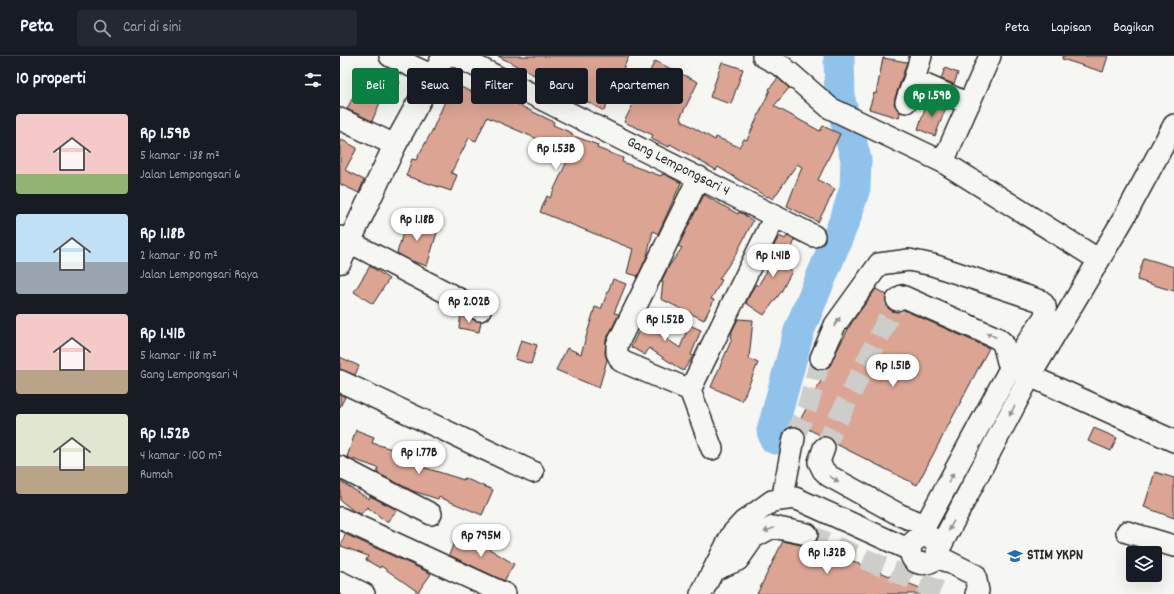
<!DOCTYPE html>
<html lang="id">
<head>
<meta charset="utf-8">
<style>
	body { margin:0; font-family:Dekko,sans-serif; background:#242831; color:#f1f3f6; height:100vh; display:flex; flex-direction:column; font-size:15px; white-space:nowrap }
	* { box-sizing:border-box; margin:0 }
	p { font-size:13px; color:#9ea1a6 }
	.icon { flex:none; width:22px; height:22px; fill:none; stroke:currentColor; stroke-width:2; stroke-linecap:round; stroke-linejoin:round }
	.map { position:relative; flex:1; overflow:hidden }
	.side { display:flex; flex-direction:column; background:#171b24; width:340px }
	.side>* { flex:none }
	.banner { position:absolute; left:12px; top:12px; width:380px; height:36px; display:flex; gap:8px }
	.tools { position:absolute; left:786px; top:490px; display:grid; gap:8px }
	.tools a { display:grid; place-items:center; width:36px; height:36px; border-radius:4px; background:#171b24; box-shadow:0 4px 16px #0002; font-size:20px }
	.price { position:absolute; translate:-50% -34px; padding:0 9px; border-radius:14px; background:#fff; color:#222; font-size:13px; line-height:26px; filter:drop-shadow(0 1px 2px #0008) }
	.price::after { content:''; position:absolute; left:50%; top:24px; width:12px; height:9px; margin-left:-6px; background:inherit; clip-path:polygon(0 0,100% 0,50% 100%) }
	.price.active { background:#0b8043; color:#fff }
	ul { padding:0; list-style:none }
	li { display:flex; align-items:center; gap:12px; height:100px; padding:0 16px }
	li span { display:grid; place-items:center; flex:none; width:112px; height:80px; border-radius:4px; color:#555 }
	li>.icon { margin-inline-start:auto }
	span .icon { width:48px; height:48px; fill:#fffc; stroke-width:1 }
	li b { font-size:17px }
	h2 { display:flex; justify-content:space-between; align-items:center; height:48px; padding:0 16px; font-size:17px }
	.tag { padding:0 14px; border-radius:4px; background:#171b24; box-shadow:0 4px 16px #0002; font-size:14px; line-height:36px }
	.tag.active { background:#0b8043; color:#fff }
	header { display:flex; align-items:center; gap:24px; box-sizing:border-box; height:56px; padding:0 20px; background:#171b24; border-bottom:1px solid #363941 }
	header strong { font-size:19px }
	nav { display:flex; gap:22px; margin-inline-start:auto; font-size:14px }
	.search { width:280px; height:36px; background:#242831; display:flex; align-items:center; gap:10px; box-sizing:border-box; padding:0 14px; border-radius:4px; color:#9ea1a6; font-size:15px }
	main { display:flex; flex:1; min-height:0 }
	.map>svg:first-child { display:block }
</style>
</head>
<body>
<header>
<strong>Peta</strong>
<div class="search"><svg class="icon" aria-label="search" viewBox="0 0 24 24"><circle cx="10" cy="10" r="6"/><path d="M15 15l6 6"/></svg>Cari di sini</div>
<nav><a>Peta</a><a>Lapisan</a><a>Bagikan</a></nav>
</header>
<main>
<section class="side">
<h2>10 properti<svg class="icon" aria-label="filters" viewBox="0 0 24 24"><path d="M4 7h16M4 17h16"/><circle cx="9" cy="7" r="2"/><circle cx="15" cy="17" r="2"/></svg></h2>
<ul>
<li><span style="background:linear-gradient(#f6c9c9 75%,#8fb573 0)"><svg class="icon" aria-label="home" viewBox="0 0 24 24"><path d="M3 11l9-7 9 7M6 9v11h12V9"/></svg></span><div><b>Rp 1.59B</b><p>5 kamar · 138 m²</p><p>Jalan Lempongsari 6</p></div></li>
<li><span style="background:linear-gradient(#bfe0f5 60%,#9aa5b1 0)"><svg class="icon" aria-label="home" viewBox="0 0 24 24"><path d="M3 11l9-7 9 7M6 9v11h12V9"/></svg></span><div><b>Rp 1.18B</b><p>2 kamar · 80 m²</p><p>Jalan Lempongsari Raya</p></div></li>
<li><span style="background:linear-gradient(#f6c9c9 70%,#b9a48a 0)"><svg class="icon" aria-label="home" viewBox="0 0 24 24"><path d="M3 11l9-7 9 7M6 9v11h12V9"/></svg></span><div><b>Rp 1.41B</b><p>5 kamar · 118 m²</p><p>Gang Lempongsari 4</p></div></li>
<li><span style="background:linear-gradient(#dfe7d0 65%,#b9a48a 0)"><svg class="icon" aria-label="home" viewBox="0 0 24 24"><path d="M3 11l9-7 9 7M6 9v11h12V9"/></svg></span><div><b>Rp 1.52B</b><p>4 kamar · 100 m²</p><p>Rumah</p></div></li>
</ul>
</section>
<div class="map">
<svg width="834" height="538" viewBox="0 0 834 538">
	<rect width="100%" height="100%" fill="#f6f6f2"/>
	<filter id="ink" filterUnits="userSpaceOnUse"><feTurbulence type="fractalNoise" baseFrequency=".025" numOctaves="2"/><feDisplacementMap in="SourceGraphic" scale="8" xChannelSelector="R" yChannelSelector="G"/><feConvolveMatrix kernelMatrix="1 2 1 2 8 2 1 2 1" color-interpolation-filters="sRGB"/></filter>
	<g filter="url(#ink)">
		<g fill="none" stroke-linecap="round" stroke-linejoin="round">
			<path stroke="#8fc3ec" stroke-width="31" d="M 435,383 L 432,375 L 459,275 L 506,161 L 515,132 L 516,103 L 500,44 L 499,0"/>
		</g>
		<path fill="#dba493" stroke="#2b2b2b" d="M 158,0 L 289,0 L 264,55 L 195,17 L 194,19 Z
			M 723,0 L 768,0 L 763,16 L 722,3 Z
			M 543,2 L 567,6 L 555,42 L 554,48 L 560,56 L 559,62 L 529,53 L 534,37 L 536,38 Z
			M 315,5 L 358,26 L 340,62 L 342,63 L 342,65 L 375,84 L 376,81 L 399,91 L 404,83 L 407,84 L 430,34 L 429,33 L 438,22 L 449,32 L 434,50 L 480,75 L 483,70 L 500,78 L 478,124 L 495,133 L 478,166 L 447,150 L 462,111 L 457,108 L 433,143 L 428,140 L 427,141 L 378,111 L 376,114 L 330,88 L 329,91 L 311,83 L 313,79 L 284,66 Z
			M 382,6 L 403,13 L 391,48 L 370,41 Z
			M 28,11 L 60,26 L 50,45 L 42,42 L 32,65 L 7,53 Z
			M 605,12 L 618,17 L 614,28 L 601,23 Z
			M 111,26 L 131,36 L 135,28 L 214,66 L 213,69 L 232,77 L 231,79 L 258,89 L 257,92 L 283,102 L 282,106 L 321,120 L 322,118 L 326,119 L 341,127 L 318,178 L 313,175 L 307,200 L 298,220 L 287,217 L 293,193 L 200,156 L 207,140 L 210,142 L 229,101 L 210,93 L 211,89 L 147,61 L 136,85 L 129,82 L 111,117 L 117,119 L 111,135 L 66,120 L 72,103 L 76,104 L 92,75 L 106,43 L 103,42 Z
			M 588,43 L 606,51 L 595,80 L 578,73 Z
			M 0,83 L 17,92 L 5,114 L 24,124 L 19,137 L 0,128 Z
			M 364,139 L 398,158 L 399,156 L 403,158 L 413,165 L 396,198 L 379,223 L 382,224 L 371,243 L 374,244 L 364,264 L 321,243 L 323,226 L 321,226 L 329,210 L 342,192 L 338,190 Z
			M 67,164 L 98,173 L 87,210 L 72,205 L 57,197 Z
			M 439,180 L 445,183 L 447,180 L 455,184 L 444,210 L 452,215 L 441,236 L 424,259 L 406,247 L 412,234 L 416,228 L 418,230 L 436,199 L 430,197 Z
			M 804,202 L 834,211 L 834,235 L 797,224 Z
			M 30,210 L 49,223 L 33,248 L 14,236 Z
			M 273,223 L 286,228 L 274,257 L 279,258 L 266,284 L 265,297 L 267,304 L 259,332 L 216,314 L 227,292 L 241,298 L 255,251 L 261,253 Z
			M 536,233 L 547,239 L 545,246 L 548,252 L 552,255 L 558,256 L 564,254 L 649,292 L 577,429 L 494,387 L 488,381 L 482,380 L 458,368 L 512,266 Z
			M 309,254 L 324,262 L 317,276 L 340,292 L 349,269 L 361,274 L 351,299 L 353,300 L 343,315 L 309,292 L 305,299 L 291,291 Z
			M 121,258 L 141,266 L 139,276 L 119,272 Z
			M 398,263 L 413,264 L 409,303 L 418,307 L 402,345 L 371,331 L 391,285 L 392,275 Z
			M 181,284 L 197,289 L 191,308 L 175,303 Z
			M 0,301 L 19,310 L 15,319 L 0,313 Z
			M 0,338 L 5,341 L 0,351 Z
			M 754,372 L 777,382 L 771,395 L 748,385 Z
			M 16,374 L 34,381 L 32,387 L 62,396 L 60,404 L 124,424 L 124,422 L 153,434 L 142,459 L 99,441 L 98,443 L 73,435 L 37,417 L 38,412 L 7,401 Z
			M 815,416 L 834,422 L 834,462 L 804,451 Z
			M 0,425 L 29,443 L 30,440 L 57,454 L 47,466 L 27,451 L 21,458 L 15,456 L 0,444 Z
			M 5,478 L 88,516 L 91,518 L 78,536 L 41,510 L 40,512 L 26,504 L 28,500 L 1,490 Z
			M 117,479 L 146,491 L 174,508 L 164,525 L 109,499 Z
			M 443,485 L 465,490 L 472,489 L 595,538 L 417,538 Z"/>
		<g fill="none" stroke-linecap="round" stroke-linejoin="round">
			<path stroke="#cdcdca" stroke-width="21" stroke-dasharray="21 10" stroke-linecap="butt" d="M 454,382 L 468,349 L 481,302
				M 484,392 L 557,244
				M 467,478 L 606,538"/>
			<g stroke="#2b2b2b" stroke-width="24">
				<path id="minor" d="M 50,0 L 93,20
					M 116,0 L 474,180
					M 423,0 L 443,11 L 490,52 L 603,106 L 759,204
					M 574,24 L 581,0
					M 566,46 L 574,24 L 629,48
					M 0,63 L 55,89
					M 603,106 L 650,0
					M 0,181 L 140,254
					M 557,244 L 562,240 L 657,282 L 663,287 L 668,306 L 690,320 L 834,385
					M 481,302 L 495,269 L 539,208 L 569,204 L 593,209 L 701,245 L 705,250 L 706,259 L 672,309 L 579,481 L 571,488 C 567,508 582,512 596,503 C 599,493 598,487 590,481 L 579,481
					M 0,325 L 193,416
					M 350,334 L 281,305 L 277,297 L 277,289 L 359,121
					M 484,392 L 479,406 L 483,414 L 489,420 L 560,459 L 585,469
					M 372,393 L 350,334 L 435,160
					M 0,411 L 91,458
					M 444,434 L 454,382
					M 0,462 L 165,538
					M 787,476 L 834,490
					M 598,495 L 690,320 L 784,162 L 834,69
					M 597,500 L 635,519 L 638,535 L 636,538
					M 374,514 L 398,504 L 414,481 L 433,471 L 467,478
					M 0,526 L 24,538
					M 361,538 L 392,478 L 403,466 L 432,445 L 455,442 L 570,494"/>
			</g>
			<g stroke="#2b2b2b" stroke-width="25">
				<path id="major" d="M 0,206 L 55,89 L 104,0"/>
			</g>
			<use href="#minor" stroke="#f6f6f2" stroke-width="21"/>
			<use href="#major" stroke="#f6f6f2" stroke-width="22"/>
		</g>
		<defs><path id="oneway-solid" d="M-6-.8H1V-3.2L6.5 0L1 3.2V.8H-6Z"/></defs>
		<g fill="#90908e">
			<use href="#oneway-solid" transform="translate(497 266) rotate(-58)"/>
			<use href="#oneway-solid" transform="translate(651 279) rotate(-155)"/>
			<use href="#oneway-solid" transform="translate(672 355) rotate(118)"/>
			<use href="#oneway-solid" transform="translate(611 422) rotate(-62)"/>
			<use href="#oneway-solid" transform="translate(494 423) rotate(30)"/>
			<use href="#oneway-solid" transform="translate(611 470) rotate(118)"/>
			<use href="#oneway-solid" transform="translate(429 474) rotate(159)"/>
		</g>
	</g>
	<defs>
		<g id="university-bare" transform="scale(1.2)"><path d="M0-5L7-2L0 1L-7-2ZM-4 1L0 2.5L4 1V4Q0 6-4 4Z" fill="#1f6fb2" stroke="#f6f6f2" stroke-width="2.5" paint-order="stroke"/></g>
	</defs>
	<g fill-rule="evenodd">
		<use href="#university-bare" x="675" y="500"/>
	</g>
	<g text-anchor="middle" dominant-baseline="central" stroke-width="4" stroke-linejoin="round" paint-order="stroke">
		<g font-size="15" fill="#2b2b2b" stroke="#f6f6f2">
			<text transform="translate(338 111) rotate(27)">Gang Lempongsari 4</text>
		</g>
		<g font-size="15" font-weight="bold" fill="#2b2b2b" stroke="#f6f6f2" text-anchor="start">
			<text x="687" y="500">STIM YKPN</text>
		</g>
	</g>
</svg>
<div class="tools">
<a><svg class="icon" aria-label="layers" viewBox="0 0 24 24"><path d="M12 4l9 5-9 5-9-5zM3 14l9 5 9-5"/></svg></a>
</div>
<b class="price active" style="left:592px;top:62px">Rp 1.59B</b>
<b class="price" style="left:216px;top:115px">Rp 1.53B</b>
<b class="price" style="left:77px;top:186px">Rp 1.18B</b>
<b class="price" style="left:433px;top:222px">Rp 1.41B</b>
<b class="price" style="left:129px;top:268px">Rp 2.02B</b>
<b class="price" style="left:325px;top:286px">Rp 1.52B</b>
<b class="price" style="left:553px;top:332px">Rp 1.51B</b>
<b class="price" style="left:79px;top:419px">Rp 1.77B</b>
<b class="price" style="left:141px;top:502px">Rp 795M</b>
<b class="price" style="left:487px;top:519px">Rp 1.32B</b>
<div class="banner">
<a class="tag active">Beli</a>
<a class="tag">Sewa</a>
<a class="tag">Filter</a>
<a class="tag">Baru</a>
<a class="tag">Apartemen</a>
</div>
</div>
</main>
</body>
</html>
